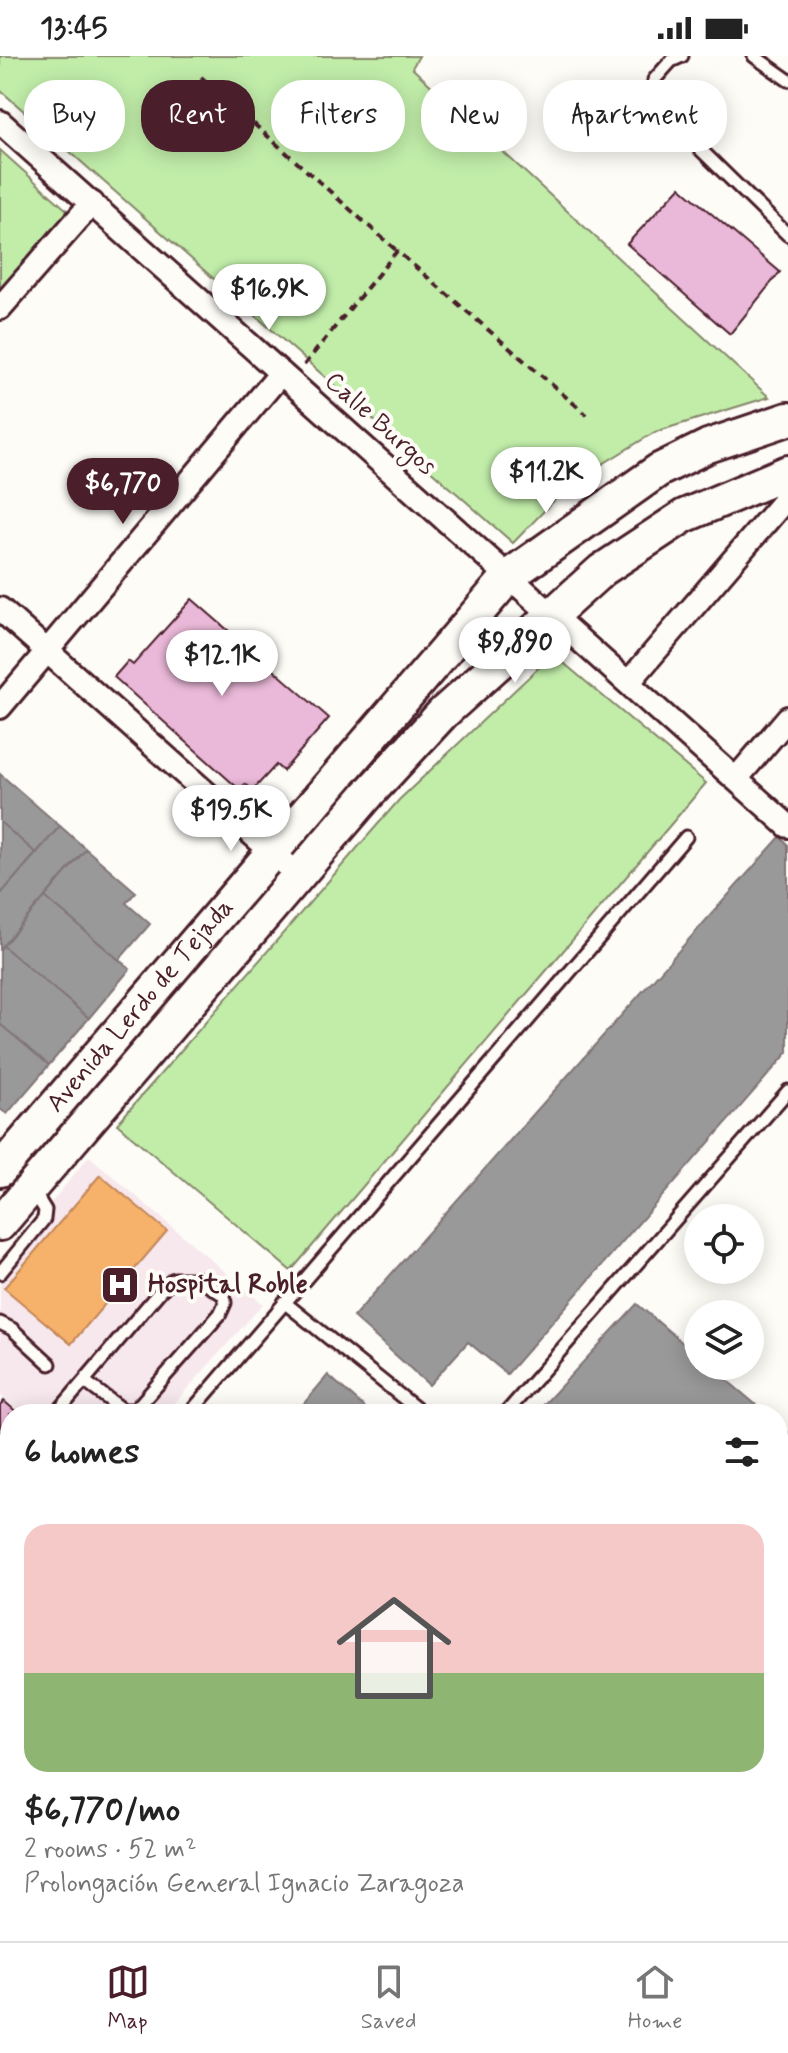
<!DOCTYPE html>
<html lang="en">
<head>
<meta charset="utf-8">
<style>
	body { margin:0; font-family:Mynerve,sans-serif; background:#f2f2f2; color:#222; height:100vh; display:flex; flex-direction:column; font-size:30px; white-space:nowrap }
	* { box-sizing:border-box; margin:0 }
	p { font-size:26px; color:#767676 }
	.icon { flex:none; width:44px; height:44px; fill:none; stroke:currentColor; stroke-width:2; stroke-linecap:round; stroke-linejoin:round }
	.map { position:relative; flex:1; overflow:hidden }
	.panel { position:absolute; left:0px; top:1348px; width:788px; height:538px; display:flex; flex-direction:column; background:#fff; border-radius:32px 32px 0 0; box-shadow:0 4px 20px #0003 }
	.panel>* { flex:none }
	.hud { position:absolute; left:24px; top:24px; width:740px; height:72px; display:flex; gap:16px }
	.fabs { position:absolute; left:684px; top:1148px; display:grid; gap:16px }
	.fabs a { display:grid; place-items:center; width:80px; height:80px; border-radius:50%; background:#fff; box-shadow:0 4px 20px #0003; font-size:40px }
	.price { position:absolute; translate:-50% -68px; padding:0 18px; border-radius:28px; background:#fff; color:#222; font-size:26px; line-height:52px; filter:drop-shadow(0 2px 4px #0008) }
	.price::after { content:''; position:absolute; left:50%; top:48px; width:24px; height:18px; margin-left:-12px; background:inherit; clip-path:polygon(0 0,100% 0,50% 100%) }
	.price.on { background:#4a1f2b; color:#fff }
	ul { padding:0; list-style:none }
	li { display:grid; align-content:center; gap:16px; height:424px; padding:0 24px }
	li span { display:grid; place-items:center; height:248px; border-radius:24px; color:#555 }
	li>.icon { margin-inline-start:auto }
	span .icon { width:144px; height:144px; fill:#fffc; stroke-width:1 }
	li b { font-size:34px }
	h2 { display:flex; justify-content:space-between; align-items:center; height:96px; padding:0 24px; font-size:34px }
	.chip { padding:0 28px; border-radius:32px; background:#fff; box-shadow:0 4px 20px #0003; font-size:28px; line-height:72px }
	.chip.on { background:#4a1f2b; color:#fff }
	.status { display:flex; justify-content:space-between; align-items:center; height:56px; padding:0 40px; background:#fff; direction:ltr }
	.status svg { height:22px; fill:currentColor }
	.menu { display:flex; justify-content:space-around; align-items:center; height:112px; border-top:2px solid #e0e0e0; background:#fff; font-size:22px; color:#767676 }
	.menu a { display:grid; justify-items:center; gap:4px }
	.menu .on { color:#4a1f2b }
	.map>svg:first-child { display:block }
</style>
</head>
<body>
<div class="status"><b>13:45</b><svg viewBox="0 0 49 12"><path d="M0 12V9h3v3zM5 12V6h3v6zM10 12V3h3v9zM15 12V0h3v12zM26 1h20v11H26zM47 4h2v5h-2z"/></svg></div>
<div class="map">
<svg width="788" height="1885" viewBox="0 0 788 1885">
	<rect width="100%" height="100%" fill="#fdfcf7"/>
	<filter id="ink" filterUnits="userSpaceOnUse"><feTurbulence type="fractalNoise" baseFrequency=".0125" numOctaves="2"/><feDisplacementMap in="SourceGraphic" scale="16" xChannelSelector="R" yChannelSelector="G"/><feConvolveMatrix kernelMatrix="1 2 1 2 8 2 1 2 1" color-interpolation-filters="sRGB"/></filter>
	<g filter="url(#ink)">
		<path fill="#f7e8ee" d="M 89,1100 L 263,1248 L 165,1358 L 23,1358 L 0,1339 L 0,1210 Z"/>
		<path fill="#c1eda9" stroke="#86866a" stroke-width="2" d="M 0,0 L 419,0 L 412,12 L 769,341 L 655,376 L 570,428 L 513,487 L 0,34 Z
			M 0,94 L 68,155 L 0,233 Z
			M 553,598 L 706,727 L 291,1215 L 117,1068 L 399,744 Z"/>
		<path fill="#e06666" stroke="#b35154" stroke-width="2" d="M 0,1518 L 10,1527 L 10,1535 L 0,1547 Z
			M 5,1787 L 10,1791 L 10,1842 L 0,1834 L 0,1793 Z"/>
		<path fill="#f6b26b" stroke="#c28658" stroke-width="2" d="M 100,1119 L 167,1175 L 71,1288 L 4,1232 Z"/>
		<path fill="#999" stroke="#817478" stroke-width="2" d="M 0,718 L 60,770 L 36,797 L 0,766 Z
			M 0,766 L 36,797 L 0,839 Z
			M 60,770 L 86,793 L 0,893 L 0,839 Z
			M 780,781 L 788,789 L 788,996 L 507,1318 L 468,1286 L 429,1329 L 353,1261 Z
			M 86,793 L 136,836 L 126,847 L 150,868 L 119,904 L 45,841 Z
			M 45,841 L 130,913 L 89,962 L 3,890 Z
			M 3,890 L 89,962 L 49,1009 L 0,968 L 0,893 Z
			M 0,968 L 49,1009 L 7,1058 L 0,1053 Z
			M 637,1248 L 698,1300 L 698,1310 L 710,1310 L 767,1358 L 535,1358 Z
			M 328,1319 L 372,1358 L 295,1358 Z
			M 778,1368 L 788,1376 L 788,1494 L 784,1491 L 778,1498 Z
			M 778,1553 L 788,1561 L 788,1633 L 778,1625 Z
			M 778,1710 L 788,1719 L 788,1885 L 330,1885 L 320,1876 L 778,1876 Z"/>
		<path fill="#eab8d8" stroke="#4a1f2b" stroke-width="2" d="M 680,131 L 780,216 L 730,278 L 627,188 Z
			M 192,543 L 329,662 L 283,715 L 276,709 L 253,734 L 245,728 L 240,734 L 114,621 L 128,605 L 133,609 Z
			M 4,1345 L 19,1358 L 10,1358 L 10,1411 L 0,1402 L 0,1350 Z"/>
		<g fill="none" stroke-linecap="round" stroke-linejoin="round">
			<g stroke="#4a1f2b" stroke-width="17">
				<path id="lane" d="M 682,0 L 671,5 L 654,24 L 654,48 L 788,179
					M 754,0 L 788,24
					M 0,1217 L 44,1163 L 45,1154 L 34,1136
					M 284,1246 L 423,1358
					M 0,1267 L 12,1273 L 50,1308
					M 56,1358 L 161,1234 L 174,1223 L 198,1223 L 224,1239 L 225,1247 L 220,1258 L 135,1354 L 123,1354 L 84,1325
					M 189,1358 L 686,781
					M 505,1358 L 788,1035
					M 0,1579 L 10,1567
					M 778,1664 L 788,1673"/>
			</g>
			<g stroke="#4a1f2b" stroke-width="28">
				<path id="street" d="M 0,66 L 788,770
					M 0,252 L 92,147
					M 0,553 L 298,819
					M 628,627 L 788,440
					M 0,651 L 281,317
					M 736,723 L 788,662"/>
			</g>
			<g stroke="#4a1f2b" stroke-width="38">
				<g id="secondary">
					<path id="s1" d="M 0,1114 L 509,520 L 659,414 L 708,390 L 788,363"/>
					<path d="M 0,1168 L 369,737 L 442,658 L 602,514 L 684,460 L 788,416"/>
				</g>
			</g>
			<path stroke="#4a1f2b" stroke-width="4" stroke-dasharray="8 6" stroke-linecap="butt" d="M 201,21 L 397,195
				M 304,309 L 397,195 L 587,359
				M 0,1757 L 10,1765
				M 0,1770 L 10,1775"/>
			<use href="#lane" stroke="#fdfcf7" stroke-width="11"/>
			<use href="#street" stroke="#fdfcf7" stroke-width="22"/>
			<use href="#secondary" stroke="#fdfcf7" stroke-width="32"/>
		</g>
	</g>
	<defs>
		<g id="hospital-square" transform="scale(2)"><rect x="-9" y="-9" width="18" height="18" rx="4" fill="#4a1f2b" stroke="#fdfcf7"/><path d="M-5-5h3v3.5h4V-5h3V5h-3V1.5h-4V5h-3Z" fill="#fff"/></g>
	</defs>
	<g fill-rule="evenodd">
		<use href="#hospital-square" x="120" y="1229"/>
	</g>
	<g text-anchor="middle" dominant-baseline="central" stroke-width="8" stroke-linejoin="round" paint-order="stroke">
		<g font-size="26" fill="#4a1f2b" stroke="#fdfcf7">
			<text transform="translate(380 368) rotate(42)">Calle Burgos</text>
			<text stroke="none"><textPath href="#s1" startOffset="216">Avenida Lerdo de Tejada</textPath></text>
		</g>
		<g font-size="26" font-weight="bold" fill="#4a1f2b" stroke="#fdfcf7" text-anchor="start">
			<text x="148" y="1229">Hospital Roble</text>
		</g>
	</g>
</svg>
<div class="fabs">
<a><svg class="icon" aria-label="locate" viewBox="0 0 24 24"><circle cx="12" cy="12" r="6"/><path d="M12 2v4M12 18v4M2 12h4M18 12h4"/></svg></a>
<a><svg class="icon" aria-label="layers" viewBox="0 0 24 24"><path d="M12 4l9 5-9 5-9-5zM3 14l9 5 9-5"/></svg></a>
</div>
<b class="price" style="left:269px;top:276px">$16.9K</b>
<b class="price" style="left:546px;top:459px">$11.2K</b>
<b class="price on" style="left:123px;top:470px">$6,770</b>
<b class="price" style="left:515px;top:629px">$9,890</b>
<b class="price" style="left:222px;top:642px">$12.1K</b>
<b class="price" style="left:231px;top:797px">$19.5K</b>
<div class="hud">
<a class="chip">Buy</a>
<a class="chip on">Rent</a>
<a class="chip">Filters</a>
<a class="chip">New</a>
<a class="chip">Apartment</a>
</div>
<section class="panel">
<h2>6 homes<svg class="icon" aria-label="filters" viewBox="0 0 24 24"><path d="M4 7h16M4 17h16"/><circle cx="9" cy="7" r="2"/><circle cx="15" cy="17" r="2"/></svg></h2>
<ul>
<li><span style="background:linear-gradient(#f6c9c9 60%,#8fb573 0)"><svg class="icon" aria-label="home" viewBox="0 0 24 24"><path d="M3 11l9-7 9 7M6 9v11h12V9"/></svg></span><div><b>$6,770/mo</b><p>2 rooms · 52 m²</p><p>Prolongación General Ignacio Zaragoza</p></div></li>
</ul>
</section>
</div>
<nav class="menu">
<a class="on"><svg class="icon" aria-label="map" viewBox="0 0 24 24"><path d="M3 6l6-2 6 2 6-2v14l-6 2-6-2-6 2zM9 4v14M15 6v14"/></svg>Map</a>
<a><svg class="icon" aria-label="saved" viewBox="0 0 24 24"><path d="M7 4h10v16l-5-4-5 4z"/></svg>Saved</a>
<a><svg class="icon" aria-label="home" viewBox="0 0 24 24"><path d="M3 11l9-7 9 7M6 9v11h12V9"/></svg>Home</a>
</nav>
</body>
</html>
